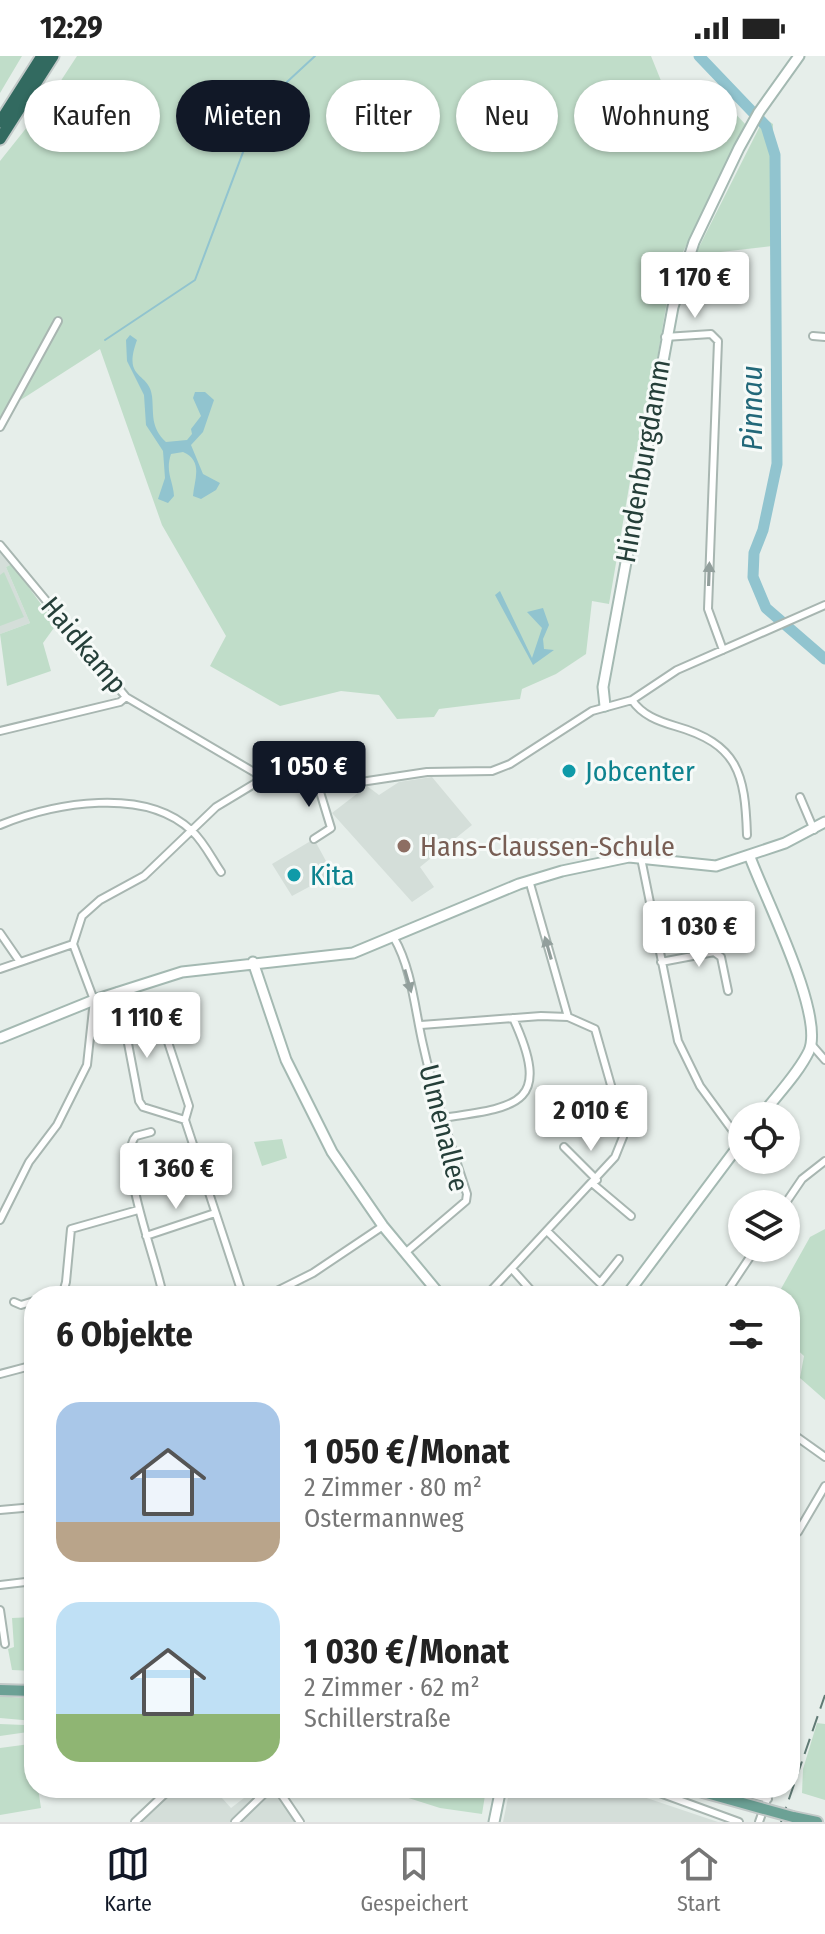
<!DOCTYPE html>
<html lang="de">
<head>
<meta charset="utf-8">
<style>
	body { margin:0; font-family:"Fira Sans Condensed",sans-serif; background:#f6f6f6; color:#222; height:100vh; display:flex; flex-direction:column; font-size:30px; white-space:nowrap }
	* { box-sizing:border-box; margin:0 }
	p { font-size:26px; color:#767676 }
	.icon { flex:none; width:44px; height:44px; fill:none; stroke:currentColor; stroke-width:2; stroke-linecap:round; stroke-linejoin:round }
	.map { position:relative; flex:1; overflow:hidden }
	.panel { position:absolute; left:24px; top:1230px; width:776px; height:512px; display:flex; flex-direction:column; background:#fff; border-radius:32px; box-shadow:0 2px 6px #0004 }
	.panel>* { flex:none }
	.hud { position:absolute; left:24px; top:24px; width:778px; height:72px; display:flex; gap:16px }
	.fabs { position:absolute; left:728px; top:1046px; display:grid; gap:16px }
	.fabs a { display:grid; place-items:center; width:72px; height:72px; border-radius:50%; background:#fff; box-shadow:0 2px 6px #0004; font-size:40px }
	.price { position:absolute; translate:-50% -68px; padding:0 18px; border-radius:8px; background:#fff; color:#222; font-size:26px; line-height:52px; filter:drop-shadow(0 2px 4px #0008) }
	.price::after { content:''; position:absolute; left:50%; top:48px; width:24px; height:18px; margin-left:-12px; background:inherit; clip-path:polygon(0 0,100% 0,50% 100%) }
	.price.on { background:#111827; color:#fff }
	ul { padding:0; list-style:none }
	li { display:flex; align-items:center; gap:24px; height:200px; padding:0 32px }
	li span { display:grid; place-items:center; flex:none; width:224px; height:160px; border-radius:24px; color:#555 }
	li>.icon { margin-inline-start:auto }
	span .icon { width:96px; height:96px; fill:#fffc; stroke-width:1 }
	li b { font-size:34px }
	h2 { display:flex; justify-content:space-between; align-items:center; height:96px; padding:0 32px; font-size:34px }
	.chip { padding:0 28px; border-radius:36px; background:#fff; box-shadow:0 2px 6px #0004; font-size:28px; line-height:72px }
	.chip.on { background:#111827; color:#fff }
	.status { display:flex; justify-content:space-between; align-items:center; height:56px; padding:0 40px; background:#fff; direction:ltr }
	.status svg { height:22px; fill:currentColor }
	.menu { display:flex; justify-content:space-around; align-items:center; height:112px; border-top:2px solid #e0e0e0; background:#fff; font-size:22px; color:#767676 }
	.menu a { display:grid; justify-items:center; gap:4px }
	.menu .on { color:#111827 }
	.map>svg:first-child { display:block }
</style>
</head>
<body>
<div class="status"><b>12:29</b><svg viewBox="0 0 49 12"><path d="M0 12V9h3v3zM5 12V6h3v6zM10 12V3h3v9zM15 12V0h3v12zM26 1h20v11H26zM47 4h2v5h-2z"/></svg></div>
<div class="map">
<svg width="825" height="1766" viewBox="0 0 825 1766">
	<rect width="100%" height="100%" fill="#e6eeea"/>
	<path fill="#d4ded9" d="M 0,494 L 12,508 L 6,511 L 30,567 L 0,578 Z
		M 432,721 L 472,769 L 420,811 L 434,831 L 412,846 L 332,757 L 367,730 L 379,739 L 399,726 Z
		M 314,783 L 333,818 L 292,840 L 272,808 Z
		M 178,1732 L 213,1732 L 231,1752 L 257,1732 L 275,1732 L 301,1766 L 140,1766 Z
		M 510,1732 L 617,1732 L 718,1766 L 503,1766 Z"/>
	<path fill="#c0ddc9" d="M 0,0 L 22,0 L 0,37 Z
		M 77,0 L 651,0 L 670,47 L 680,51 C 684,72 695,81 717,74 L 704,64 L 717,38 L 746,69 L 680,202 L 667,245 L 641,398 L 635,396 L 609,548 L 592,545 L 586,598 L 556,618 L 522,633 L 520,643 L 439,653 L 434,661 L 397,663 L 379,639 L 341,635 L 280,650 L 210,610 L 226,580 L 162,469 L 100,293 L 5,354 L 0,362 L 0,105 L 47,46 Z
		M 764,62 L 773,68 L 772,190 L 695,199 Z
		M 12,508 L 56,569 L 43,587 L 51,615 L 7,630 L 0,578 L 30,567 L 6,511 Z
		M 4,516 L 24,561 L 0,570 L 0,519 Z
		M 282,1083 L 287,1102 L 262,1110 L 254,1086 Z
		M 825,1173 L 825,1344 L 800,1322 L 804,1300 L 790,1287 L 790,1240 L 777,1240 L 810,1181 Z
		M 34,1561 L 34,1615 L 12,1614 L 8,1593 L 14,1591 L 12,1562 Z
		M 0,1640 L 34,1643 L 34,1665 L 0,1662 Z
		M 817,1667 L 825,1668 L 825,1744 L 802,1737 L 803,1713 Z
		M 0,1668 L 24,1669 L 28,1676 L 0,1680 Z
		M 30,1688 L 34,1732 L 38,1732 L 41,1752 L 0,1759 L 0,1692 Z
		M 377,1732 L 485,1732 L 486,1733 L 482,1758 L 440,1752 Z"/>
	<path fill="#91c4cf" d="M 130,279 L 137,284 C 122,325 149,315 152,340 C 154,358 150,371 166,386 L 187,384 L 192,378 L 191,373 L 201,360 L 193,342 L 195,336 L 205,336 L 214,344 L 203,376 L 191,389 L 203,418 L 220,427 L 216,434 L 201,443 L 193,440 C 194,424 204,405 183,396 L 171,398 C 165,416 173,424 174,440 L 168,447 L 158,443 L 165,422 L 163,395 L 146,369 L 144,339 L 127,305 L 126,284 Z
		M 500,535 L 532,602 L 542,572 L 527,556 L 543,552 L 549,569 L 543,583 L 544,593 L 554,594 L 533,609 L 495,539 Z"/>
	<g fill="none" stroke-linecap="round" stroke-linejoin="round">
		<path stroke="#91c4cf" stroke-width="2" d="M 105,284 L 195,224 L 260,51 L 315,0"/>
		<path stroke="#91c4cf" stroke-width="11" d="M 699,0 L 766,70 L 775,99 L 777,408 L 763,474 L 754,497 L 753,521 L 766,552 L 825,603"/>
		<g stroke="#a8b6b1" stroke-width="10">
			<path id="street" d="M 813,280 L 825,281
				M 665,281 L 711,278 L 718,285 L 708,553 L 723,594
				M 0,371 L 58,265
				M 0,489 L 126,641 L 264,722
				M 632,644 C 642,659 658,665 675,670 C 738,688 745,717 747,779
				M 0,675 L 120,646 L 126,641
				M 800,741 L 814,774
				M 0,769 C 54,747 145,730 192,775 C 204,786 212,803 221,816
				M 314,783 L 331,772 L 317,726
				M 641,802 L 678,985 L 700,1030 L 741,1086
				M 529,824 L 568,961
				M 0,877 L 20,906
				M 394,882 C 412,913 415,955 423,989 C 434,1039 451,1089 467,1138 L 466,1145 L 405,1197
				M 661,906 L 714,896 L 721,901 L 728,935
				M 0,913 L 73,888
				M 118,935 L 139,1045 L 143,1051 L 185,1064
				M 168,966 L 165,977 L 189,1050 L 185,1064 L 243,1240
				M 421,969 L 541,960 L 568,961 L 595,973 L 622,1068 L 623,1081 L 615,1101 L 486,1240
				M 811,988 L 825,1004
				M 442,1062 C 518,1051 553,1049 513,962
				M 151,1076 L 136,1080 C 115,1101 159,1211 163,1240
				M 564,1091 L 597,1124
				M 593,1128 L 631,1160
				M 785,1148 L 802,1123 L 825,1105
				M 0,1164 L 29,1106 L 57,1069 L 87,1009 L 94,944 L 73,888 L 82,860 L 100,844 L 144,820 L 216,751 L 264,722 L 341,729 L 427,716 L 492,715 L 510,708 L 592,655 L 632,644 L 677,614 L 825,549
				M 547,1175 L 600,1227 L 619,1203
				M 146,1180 L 215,1157
				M 512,1213 L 536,1240
				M 52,1240 L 64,1233 L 66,1226 L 71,1173 L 138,1154
				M 267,1240 L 313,1217 L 383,1170
				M 724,1240 L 756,1192
				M 14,1246 L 21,1249 L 34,1245
				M 0,1318 L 34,1309
				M 790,1376 L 825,1401
				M 0,1454 L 34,1451
				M 790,1479 L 798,1476 L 825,1430
				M 0,1529 L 34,1525
				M 0,1554 L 5,1588
				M 277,1732 L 300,1766
				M 646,1732 L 739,1766
				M 726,1732 L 768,1743
				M 135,1766 L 171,1732
				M 235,1766 L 270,1732
				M 759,1766 L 771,1732"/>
		</g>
		<g stroke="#a4b9b2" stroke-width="13">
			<path id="secondary" d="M 605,650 L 603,631 L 673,251 L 694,186 L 739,92 L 759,56 L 799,0
				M 750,801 C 764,840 825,959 809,995 C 798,1018 776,1040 761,1060
				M 253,906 L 286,1004 L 332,1096 L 383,1170 L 441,1240
				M 0,982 L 94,944 L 182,916 L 353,897 L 519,828 L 562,815 L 629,801 L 716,810 L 785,787 L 825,766
				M 626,1240 L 742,1085
				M 494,1766 L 501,1732"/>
		</g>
		<g stroke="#c2c9c8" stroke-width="14">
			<path id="primary" d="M 0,1634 L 34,1635
				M 688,1732 L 703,1736
				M 793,1761 L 817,1766"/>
		</g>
		<g stroke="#c2c9c8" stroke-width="15">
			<path id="highway" d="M 0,66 L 42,0
				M 0,83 L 53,0"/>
		</g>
		<use href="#street" stroke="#fff" stroke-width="6"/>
		<use href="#secondary" stroke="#fff" stroke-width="9"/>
		<use href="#primary" stroke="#6ca195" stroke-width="10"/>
		<use href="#highway" stroke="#326a60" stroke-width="11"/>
		<path stroke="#607a74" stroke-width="2" stroke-dasharray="16 8" stroke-linecap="butt" d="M 781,1766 L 825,1639"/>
		<g stroke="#c2c9c8" stroke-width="14" stroke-linecap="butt">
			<path id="primary-bridge" d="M 703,1736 L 793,1761"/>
		</g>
		<use href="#primary-bridge" stroke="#6ca195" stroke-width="10"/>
	</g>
	<defs><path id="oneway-solid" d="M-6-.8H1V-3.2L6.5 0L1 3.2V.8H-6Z" transform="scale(2)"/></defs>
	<g fill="#929f9c">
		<use href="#oneway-solid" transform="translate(709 518) rotate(-88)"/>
		<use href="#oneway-solid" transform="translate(548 892) rotate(-106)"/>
		<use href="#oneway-solid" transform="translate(408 925) rotate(74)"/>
	</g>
	<g fill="#0f9aa8" stroke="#f6faf8" stroke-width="3">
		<circle cx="569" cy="715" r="8"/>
		<circle cx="294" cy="819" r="8"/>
	</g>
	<circle fill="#8d6e63" stroke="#f6faf8" stroke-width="3" cx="404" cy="790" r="8"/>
	<g text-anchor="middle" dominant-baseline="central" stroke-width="6" stroke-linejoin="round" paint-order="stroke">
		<g font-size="28" fill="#253f39" stroke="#f6faf8">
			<text transform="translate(643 405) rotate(-80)">Hindenburgdamm</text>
			<text transform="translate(84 589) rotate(50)">Haidkamp</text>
			<text transform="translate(444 1072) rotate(76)">Ulmenallee</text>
		</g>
		<g font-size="28" fill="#0d838f" stroke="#f6faf8" text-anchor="start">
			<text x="585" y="715">Jobcenter</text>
			<text x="310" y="819">Kita</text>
		</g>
		<g font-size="28" fill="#785e54" stroke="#f6faf8" text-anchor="start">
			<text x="420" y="790">Hans-Claussen-Schule</text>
		</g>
		<g font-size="30" font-style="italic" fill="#226879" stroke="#f6faf8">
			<text transform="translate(752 352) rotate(-90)">Pinnau</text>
		</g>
	</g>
</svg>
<div class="fabs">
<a><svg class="icon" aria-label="locate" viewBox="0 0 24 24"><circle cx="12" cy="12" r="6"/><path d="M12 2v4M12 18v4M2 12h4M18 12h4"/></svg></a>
<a><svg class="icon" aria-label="layers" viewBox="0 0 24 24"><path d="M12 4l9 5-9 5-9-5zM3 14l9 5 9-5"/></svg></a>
</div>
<b class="price" style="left:695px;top:264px">1 170 €</b>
<b class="price on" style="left:309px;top:753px">1 050 €</b>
<b class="price" style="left:699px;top:913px">1 030 €</b>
<b class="price" style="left:147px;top:1004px">1 110 €</b>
<b class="price" style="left:591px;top:1097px">2 010 €</b>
<b class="price" style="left:176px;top:1155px">1 360 €</b>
<div class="hud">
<a class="chip">Kaufen</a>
<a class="chip on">Mieten</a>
<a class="chip">Filter</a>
<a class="chip">Neu</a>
<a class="chip">Wohnung</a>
</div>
<section class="panel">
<h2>6 Objekte<svg class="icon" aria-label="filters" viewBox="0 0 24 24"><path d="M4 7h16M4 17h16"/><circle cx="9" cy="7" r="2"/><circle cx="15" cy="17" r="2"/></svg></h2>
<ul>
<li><span style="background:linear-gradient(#a9c7e8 75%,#b9a48a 0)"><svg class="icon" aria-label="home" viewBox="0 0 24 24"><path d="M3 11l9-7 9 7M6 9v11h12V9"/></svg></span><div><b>1 050 €/Monat</b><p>2 Zimmer · 80 m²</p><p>Ostermannweg</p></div></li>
<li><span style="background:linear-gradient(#bfe0f5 70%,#8fb573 0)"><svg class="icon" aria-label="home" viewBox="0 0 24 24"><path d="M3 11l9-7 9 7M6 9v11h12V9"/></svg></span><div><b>1 030 €/Monat</b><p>2 Zimmer · 62 m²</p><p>Schillerstraße</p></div></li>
</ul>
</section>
</div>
<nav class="menu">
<a class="on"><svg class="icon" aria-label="map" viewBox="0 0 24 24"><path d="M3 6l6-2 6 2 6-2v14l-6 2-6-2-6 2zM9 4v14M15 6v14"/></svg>Karte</a>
<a><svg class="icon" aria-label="saved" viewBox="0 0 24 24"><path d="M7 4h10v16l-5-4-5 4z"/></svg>Gespeichert</a>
<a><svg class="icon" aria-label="home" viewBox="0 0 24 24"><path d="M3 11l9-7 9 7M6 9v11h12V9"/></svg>Start</a>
</nav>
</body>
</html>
